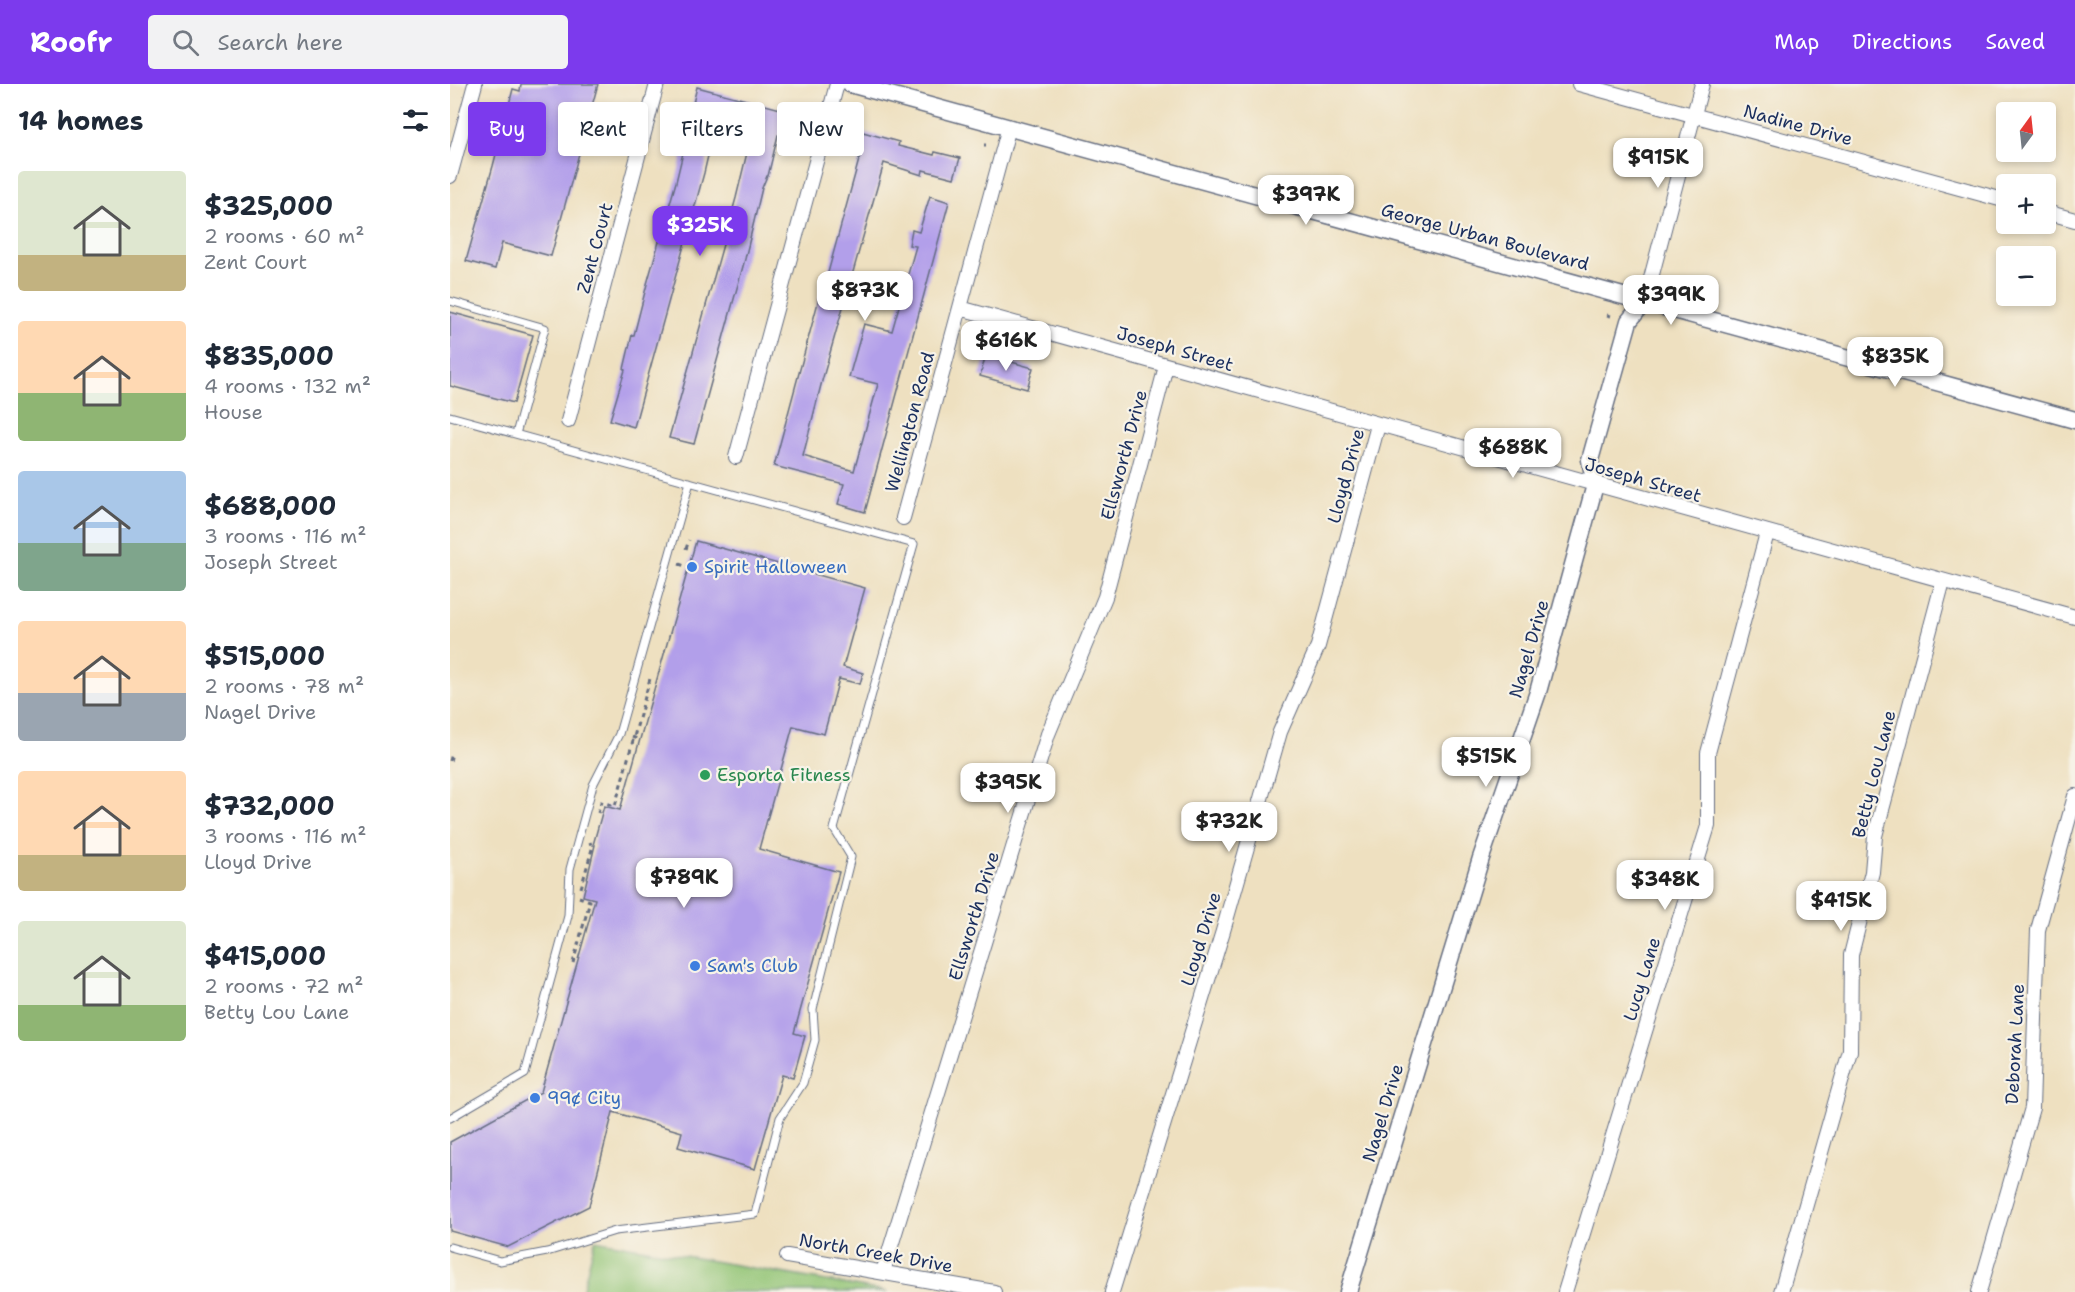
<!DOCTYPE html>
<html lang="en">
<head>
<meta charset="utf-8">
<style>
	body { margin:0; font-family:"Shantell Sans",sans-serif; background:#f2f2f3; color:#1f2937; height:100vh; display:flex; flex-direction:column; font-size:22px; white-space:nowrap }
	* { box-sizing:border-box; margin:0 }
	p { font-size:20px; color:#747a83 }
	.icon { flex:none; width:33px; height:33px; fill:none; stroke:currentColor; stroke-width:2; stroke-linecap:round; stroke-linejoin:round }
	.map { position:relative; flex:1; overflow:hidden }
	.sheet { display:flex; flex-direction:column; background:#fff; width:450px }
	.sheet>* { flex:none }
	.banner { position:absolute; left:18px; top:18px; width:570px; height:54px; display:flex; gap:12px }
	.needle { width:39px; rotate:15deg }
	.buttons { position:absolute; left:1546px; top:18px; display:grid; gap:12px }
	.buttons a { display:grid; place-items:center; width:60px; height:60px; border-radius:6px; background:#fff; box-shadow:0 3px 9px #0003; font-size:30px }
	.price { position:absolute; translate:-50% -51px; padding:0 14px; border-radius:12px; background:#fff; color:#222; font-size:20px; line-height:39px; filter:drop-shadow(0 2px 3px #0008) }
	.price::after { content:''; position:absolute; left:50%; top:36px; width:18px; height:14px; margin-left:-9px; background:inherit; clip-path:polygon(0 0,100% 0,50% 100%) }
	.price.current { background:#7c3aed; color:#fff }
	ul { padding:0; list-style:none }
	li { display:flex; align-items:center; gap:18px; height:150px; padding:0 18px }
	li span { display:grid; place-items:center; flex:none; width:168px; height:120px; border-radius:6px; color:#555 }
	li>.icon { margin-inline-start:auto }
	span .icon { width:72px; height:72px; fill:#fffc; stroke-width:1 }
	li b { font-size:26px }
	h2 { display:flex; justify-content:space-between; align-items:center; height:72px; padding:0 18px; font-size:26px }
	.tag { padding:0 21px; border-radius:6px; background:#fff; box-shadow:0 3px 9px #0003; font-size:21px; line-height:54px }
	.tag.current { background:#7c3aed; color:#fff }
	header { display:flex; align-items:center; gap:36px; box-sizing:border-box; height:84px; padding:0 30px; background:#7c3aed; color:#fff }
	header strong { font-size:28px }
	nav { display:flex; gap:33px; margin-inline-start:auto; font-size:21px }
	.search { width:420px; height:54px; background:#f2f2f3; display:flex; align-items:center; gap:15px; box-sizing:border-box; padding:0 21px; border-radius:6px; color:#747a83; font-size:22px }
	main { display:flex; flex:1; min-height:0 }
	.map>svg:first-child { display:block }
</style>
</head>
<body>
<header>
<strong>Roofr</strong>
<div class="search"><svg class="icon" aria-label="search" viewBox="0 0 24 24"><circle cx="10" cy="10" r="6"/><path d="M15 15l6 6"/></svg>Search here</div>
<nav><a>Map</a><a>Directions</a><a>Saved</a></nav>
</header>
<main>
<section class="sheet">
<h2>14 homes<svg class="icon" aria-label="filters" viewBox="0 0 24 24"><path d="M4 7h16M4 17h16"/><circle cx="9" cy="7" r="2"/><circle cx="15" cy="17" r="2"/></svg></h2>
<ul>
<li><span style="background:linear-gradient(#dfe7d0 70%,#c2b280 0)"><svg class="icon" aria-label="home" viewBox="0 0 24 24"><path d="M3 11l9-7 9 7M6 9v11h12V9"/></svg></span><div><b>$325,000</b><p>2 rooms · 60 m²</p><p>Zent Court</p></div></li>
<li><span style="background:linear-gradient(#ffd9b3 60%,#8fb573 0)"><svg class="icon" aria-label="home" viewBox="0 0 24 24"><path d="M3 11l9-7 9 7M6 9v11h12V9"/></svg></span><div><b>$835,000</b><p>4 rooms · 132 m²</p><p>House</p></div></li>
<li><span style="background:linear-gradient(#a9c7e8 60%,#7fa58c 0)"><svg class="icon" aria-label="home" viewBox="0 0 24 24"><path d="M3 11l9-7 9 7M6 9v11h12V9"/></svg></span><div><b>$688,000</b><p>3 rooms · 116 m²</p><p>Joseph Street</p></div></li>
<li><span style="background:linear-gradient(#ffd9b3 60%,#9aa5b1 0)"><svg class="icon" aria-label="home" viewBox="0 0 24 24"><path d="M3 11l9-7 9 7M6 9v11h12V9"/></svg></span><div><b>$515,000</b><p>2 rooms · 78 m²</p><p>Nagel Drive</p></div></li>
<li><span style="background:linear-gradient(#ffd9b3 70%,#c2b280 0)"><svg class="icon" aria-label="home" viewBox="0 0 24 24"><path d="M3 11l9-7 9 7M6 9v11h12V9"/></svg></span><div><b>$732,000</b><p>3 rooms · 116 m²</p><p>Lloyd Drive</p></div></li>
<li><span style="background:linear-gradient(#dfe7d0 70%,#8fb573 0)"><svg class="icon" aria-label="home" viewBox="0 0 24 24"><path d="M3 11l9-7 9 7M6 9v11h12V9"/></svg></span><div><b>$415,000</b><p>2 rooms · 72 m²</p><p>Betty Lou Lane</p></div></li>
</ul>
</section>
<div class="map">
<svg width="1625" height="1208" viewBox="0 0 1625 1208">
	<rect width="100%" height="100%" fill="#f7f3e8"/>
	<filter id="ink" filterUnits="userSpaceOnUse"><feTurbulence type="fractalNoise" baseFrequency=".0167" numOctaves="2"/><feDisplacementMap in="SourceGraphic" scale="12" xChannelSelector="R" yChannelSelector="G"/><feConvolveMatrix kernelMatrix="1 2 1 2 8 2 1 2 1" color-interpolation-filters="sRGB"/></filter>
	<filter id="wash" filterUnits="userSpaceOnUse"><feTurbulence type="fractalNoise" baseFrequency=".008" numOctaves="4" result="noise"/><feDisplacementMap in="SourceGraphic" scale="24" xChannelSelector="R" yChannelSelector="G"/><feGaussianBlur stdDeviation="1.35" result="paint"/><feColorMatrix in="noise" values="0 0 0 0 0 0 0 0 0 0 0 0 0 0 0 0 0 1.4 0 .05"/><feComposite in="paint" operator="in"/></filter>
	<g filter="url(#wash)">
		<rect width="100%" height="100%" fill="#eee0c0"/>
		<path fill="#92c474" stroke="#567a69" stroke-width="1.5" d="M 145,1156 L 438,1208 L 132,1208 Z"/>
		<g id="blocks">
			<path fill="#b29fea" d="M 71,0 L 148,0 L 101,172 L 52,159 L 45,185 L 16,177 L 43,82 L 63,5 L 70,7 Z
				M 247,3 L 338,27 L 332,51 L 328,51 L 318,92 L 317,92 L 312,104 L 295,175 L 244,360 L 219,354 L 286,114 L 303,44 L 295,42 L 295,41 L 267,33 L 254,89 L 184,343 L 160,336 L 175,286 L 174,285 L 182,251 L 184,251 L 197,200 L 226,98 L 243,27 L 241,27 Z
				M 413,48 L 449,58 L 448,62 L 484,71 L 485,68 L 510,74 L 504,94 L 473,86 L 472,91 L 434,79 L 372,297 L 353,372 L 404,387 L 428,300 L 399,293 L 414,240 L 442,247 L 466,162 L 459,161 L 462,146 L 469,148 L 480,112 L 499,118 L 415,428 L 388,420 L 394,400 L 324,382 L 371,207 L 373,207 L 376,196 L 410,72 L 406,71 Z
				M 0,228 L 83,251 L 64,319 L 0,302 Z
				M 536,271 L 583,284 L 577,305 L 530,292 Z
				M 246,457 L 415,504 L 393,583 L 413,589 L 410,600 L 389,595 L 374,650 L 343,642 L 309,765 L 389,788 L 344,949 L 355,952 L 343,994 L 332,991 L 305,1085 L 228,1063 L 232,1048 L 163,1028 L 139,1122 L 58,1163 L 0,1147 L 0,1058 L 91,1008 L 145,815 L 133,812 L 145,761 L 143,761 L 154,722 L 170,726 Z"/>
		</g>
	</g>
	<g filter="url(#ink)">
		<use href="#blocks" fill-opacity="0" stroke="#656d80" stroke-width="1.5"/>
		<g fill="none" stroke-linecap="round" stroke-linejoin="round">
			<g stroke="#656d80" stroke-width="9">
				<path id="service" d="M 0,217 L 95,244 L 66,350
					M 0,332 L 464,460 L 384,745 L 401,773 L 363,925 L 365,956 L 353,999 L 330,1034 L 305,1130 L 165,1147 L 97,1168 L 50,1177 L 0,1163
					M 0,1034 L 75,990 L 118,832 L 120,785 L 143,701 L 169,650 L 240,398"/>
			</g>
			<g stroke="#656d80" stroke-width="16">
				<path id="minor" d="M 1129,0 L 1557,117
					M 0,92 L 25,0
					M 1596,128 L 1625,136
					M 1195,217 L 1252,0
					M 510,224 L 1625,533
					M 118,337 L 207,0
					M 286,373 L 387,0
					M 453,434 L 559,43
					M 337,1172 L 544,1208
					M 433,1188 L 598,650 L 655,513 L 716,282
					M 662,1208 L 773,847 L 830,648 L 868,562 L 928,341
					M 1115,1208 L 1258,742 L 1258,669 L 1317,449
					M 1331,1208 L 1400,967 L 1401,871 L 1422,788 L 1425,752 L 1493,497
					M 1529,1208 L 1582,1024 L 1588,846 L 1625,712"/>
			</g>
			<g stroke="#656d80" stroke-width="19">
				<path id="tertiary" d="M 400,0 L 1625,336
					M 898,1208 L 1031,774 L 1088,608 L 1145,401 L 1140,376 L 1179,237 L 1195,217"/>
			</g>
			<path stroke="#656d80" stroke-width="3" stroke-dasharray="4.5 4.5" stroke-linecap="butt" d="M 534,61 L 536,61
				M 1218,195 L 1222,196 L 1220,201
				M 1157,231 L 1161,232
				M 236,465 L 239,456
				M 229,480 L 238,483
				M 182,653 L 190,656
				M 0,677 L 2,669
				M 148,729 L 151,718 L 165,722 L 201,591
				M 131,804 L 142,765 L 140,758
				M 123,879 L 140,817 L 129,813"/>
			<use href="#service" stroke="#fff" stroke-width="7"/>
			<use href="#minor" stroke="#fff" stroke-width="14"/>
			<use href="#tertiary" stroke="#fff" stroke-width="16"/>
		</g>
	</g>
	<g fill="#3f7fe0" stroke="#f7f3e8" stroke-width="2">
		<circle cx="242" cy="483" r="6"/>
		<circle cx="245" cy="882" r="6"/>
		<circle cx="85" cy="1014" r="6"/>
	</g>
	<circle fill="#2e9e5b" stroke="#f7f3e8" stroke-width="2" cx="255" cy="691" r="6"/>
	<g text-anchor="middle" dominant-baseline="central" stroke-width="4.5" stroke-linejoin="round" paint-order="stroke">
		<g font-size="18" fill="#1b2f5e" stroke="#f7f3e8">
			<text transform="translate(1348 41) rotate(15)">Nadine Drive</text>
			<text transform="translate(1035 153) rotate(15)">George Urban Boulevard</text>
			<text transform="translate(145 164) rotate(-75)">Zent Court</text>
			<text transform="translate(725 265) rotate(16)">Joseph Street</text>
			<text transform="translate(460 338) rotate(-75)">Wellington Road</text>
			<text transform="translate(674 371) rotate(-75)">Ellsworth Drive</text>
			<text transform="translate(896 392) rotate(-75)">Lloyd Drive</text>
			<text transform="translate(1193 396) rotate(16)">Joseph Street</text>
			<text transform="translate(1079 565) rotate(-74)">Nagel Drive</text>
			<text transform="translate(1424 690) rotate(-76)">Betty Lou Lane</text>
			<text transform="translate(524 832) rotate(-73)">Ellsworth Drive</text>
			<text transform="translate(751 855) rotate(-73)">Lloyd Drive</text>
			<text transform="translate(1192 895) rotate(-73)">Lucy Lane</text>
			<text transform="translate(1565 960) rotate(-87)">Deborah Lane</text>
			<text transform="translate(933 1029) rotate(-73)">Nagel Drive</text>
			<text transform="translate(426 1169) rotate(10)">North Creek Drive</text>
		</g>
		<g font-size="18" fill="#366cbe" stroke="#f7f3e8" text-anchor="start">
			<text x="254" y="483">Spirit Halloween</text>
			<text x="257" y="882">Sam's Club</text>
			<text x="97" y="1014">99¢ City</text>
		</g>
		<g font-size="18" fill="#27864d" stroke="#f7f3e8" text-anchor="start">
			<text x="267" y="691">Esporta Fitness</text>
		</g>
	</g>
</svg>
<div class="buttons">
<a><svg class="needle" viewBox="-14 -14 28 28"><path d="M0-13l5 13h-10z" fill="#e53935"/><path d="M0 13l5-13h-10z" fill="#747a83"/></svg></a>
<a>+</a>
<a>−</a>
</div>
<b class="price" style="left:1208px;top:105px">$915K</b>
<b class="price" style="left:856px;top:142px">$397K</b>
<b class="price current" style="left:250px;top:173px">$325K</b>
<b class="price" style="left:415px;top:238px">$873K</b>
<b class="price" style="left:1221px;top:242px">$399K</b>
<b class="price" style="left:556px;top:288px">$616K</b>
<b class="price" style="left:1445px;top:304px">$835K</b>
<b class="price" style="left:1063px;top:395px">$688K</b>
<b class="price" style="left:1036px;top:704px">$515K</b>
<b class="price" style="left:558px;top:730px">$395K</b>
<b class="price" style="left:779px;top:769px">$732K</b>
<b class="price" style="left:234px;top:825px">$789K</b>
<b class="price" style="left:1215px;top:827px">$348K</b>
<b class="price" style="left:1391px;top:848px">$415K</b>
<div class="banner">
<a class="tag current">Buy</a>
<a class="tag">Rent</a>
<a class="tag">Filters</a>
<a class="tag">New</a>
</div>
</div>
</main>
</body>
</html>
